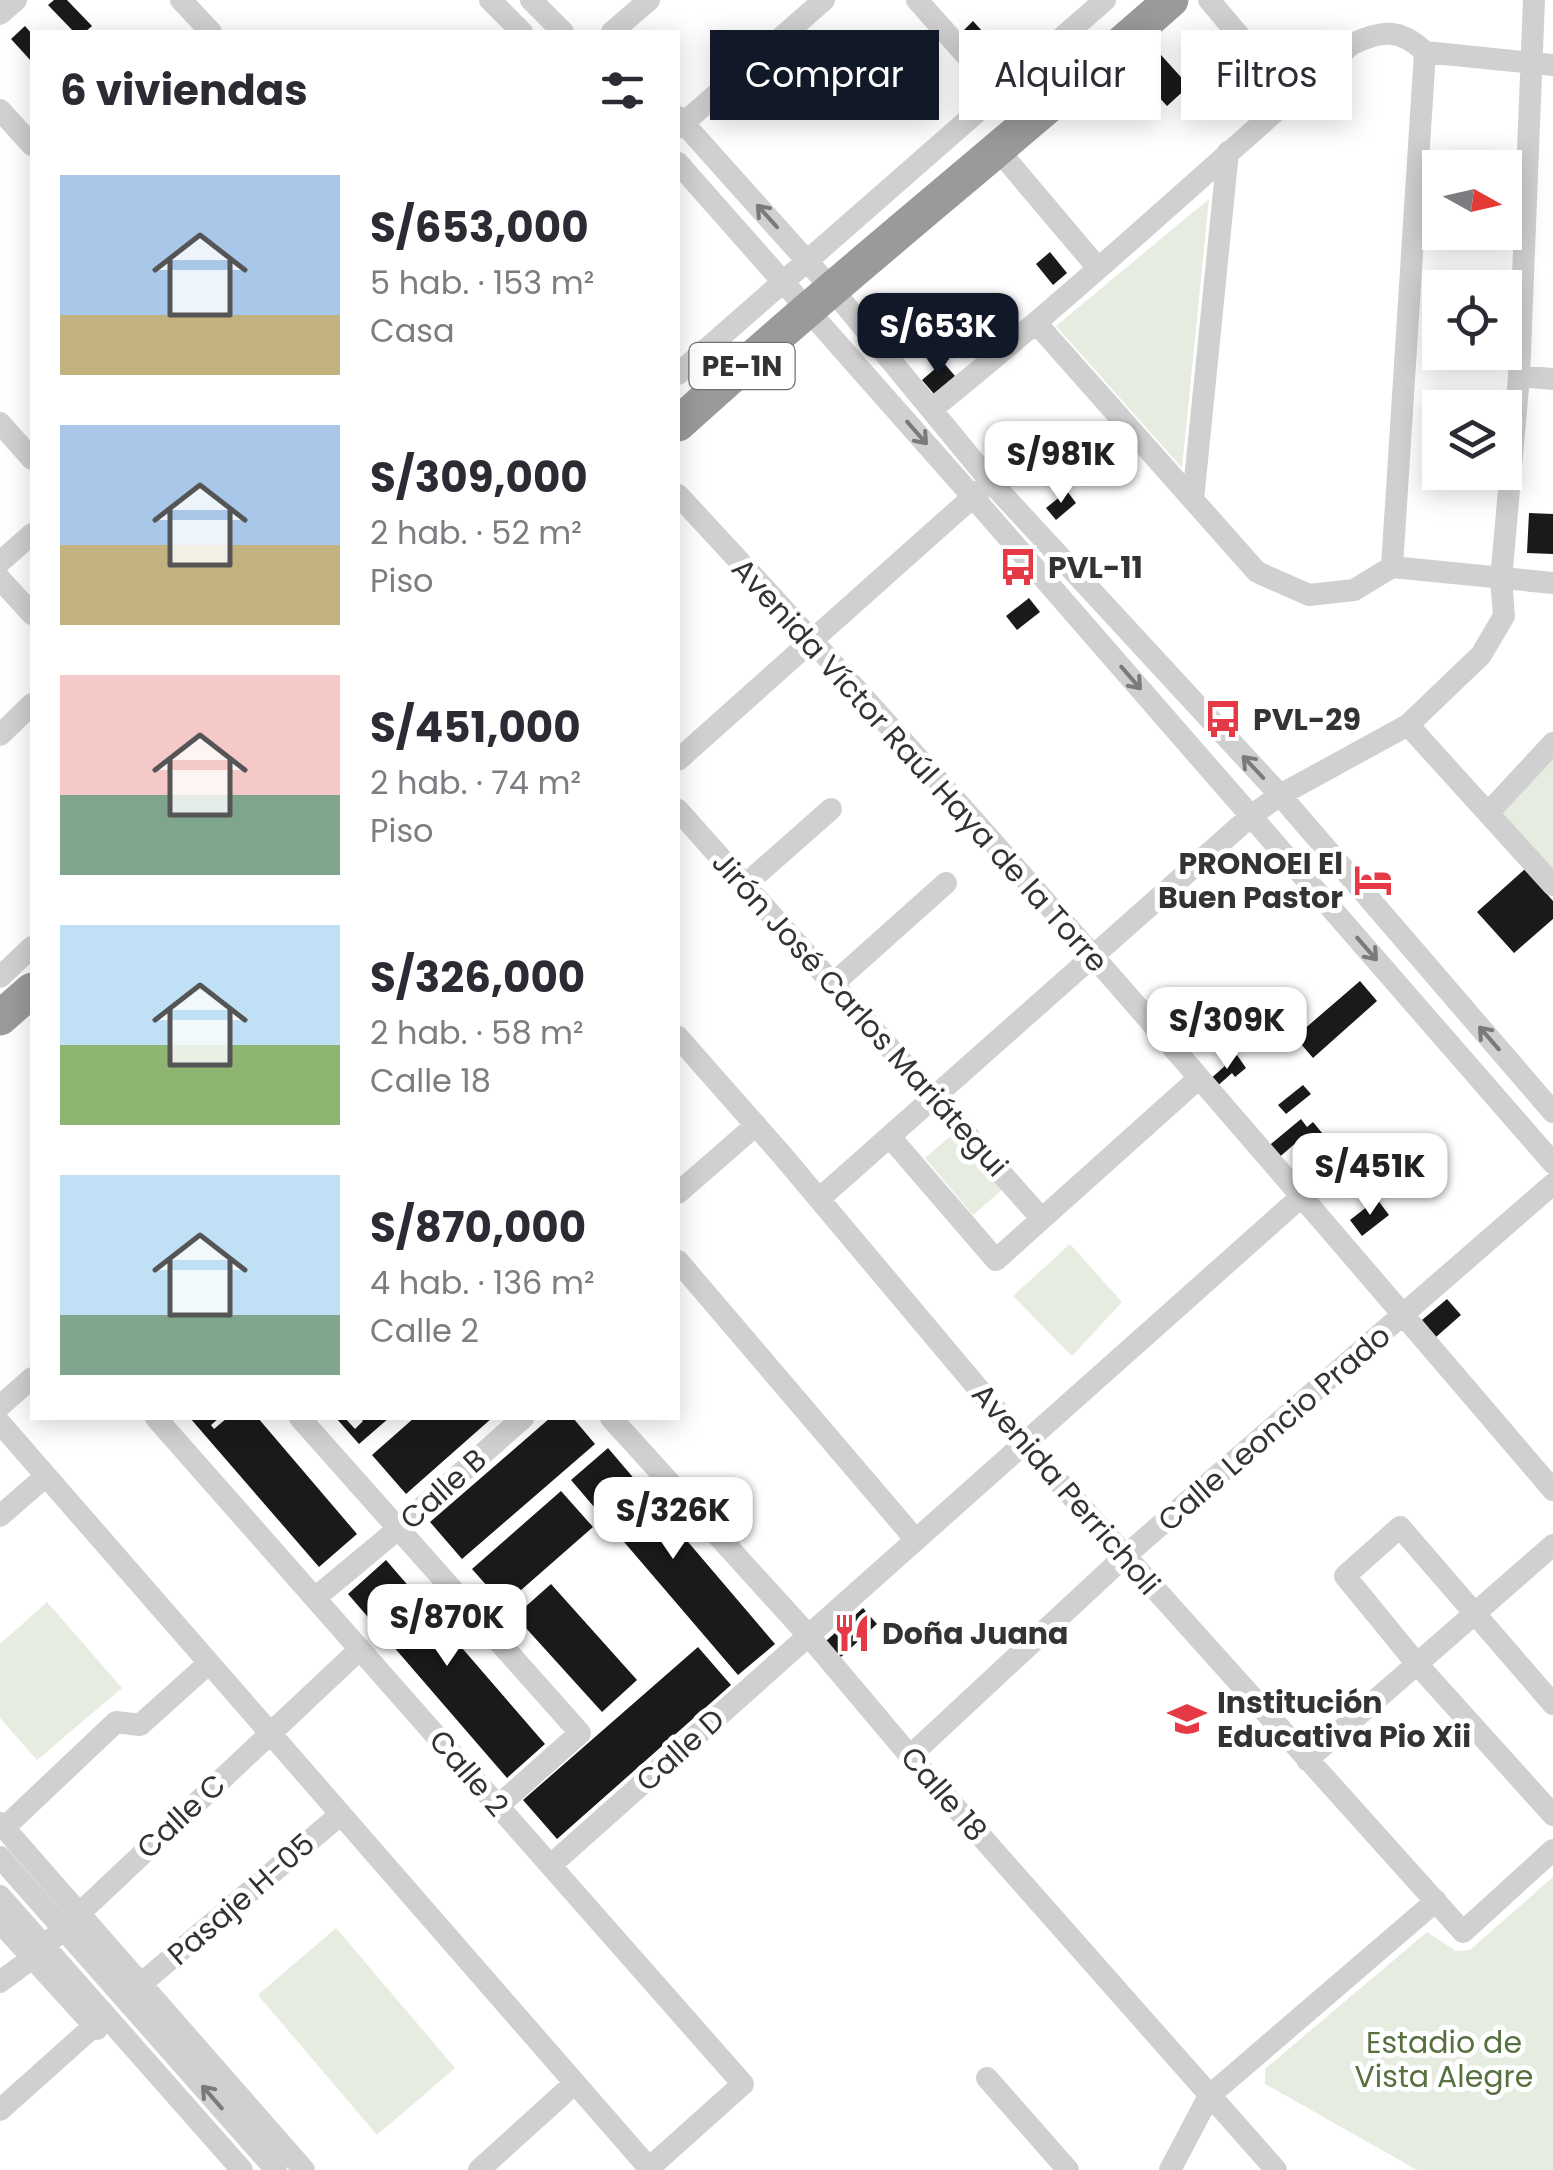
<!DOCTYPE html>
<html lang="es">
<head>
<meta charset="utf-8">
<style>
	body { margin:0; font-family:Poppins,sans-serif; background:#f2f2f3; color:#2b2b33; height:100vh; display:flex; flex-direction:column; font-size:38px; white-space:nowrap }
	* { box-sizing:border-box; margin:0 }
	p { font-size:32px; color:#7c7c81 }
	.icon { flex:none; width:55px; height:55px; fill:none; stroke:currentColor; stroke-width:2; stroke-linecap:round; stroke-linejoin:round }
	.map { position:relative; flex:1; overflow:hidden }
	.drawer { position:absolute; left:30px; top:30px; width:650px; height:1390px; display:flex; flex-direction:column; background:#fff; border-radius:0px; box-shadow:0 5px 25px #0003 }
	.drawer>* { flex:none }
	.banner { position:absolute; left:710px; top:30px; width:692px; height:90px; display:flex; gap:20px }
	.needle { width:65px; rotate:98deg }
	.controls { position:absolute; left:1422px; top:150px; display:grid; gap:20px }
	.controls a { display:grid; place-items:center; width:100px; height:100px; border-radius:0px; background:#fff; box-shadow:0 5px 25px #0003; font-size:50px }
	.price { position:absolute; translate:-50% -85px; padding:0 22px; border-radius:20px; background:#fff; color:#222; font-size:32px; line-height:65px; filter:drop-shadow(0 2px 5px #0008) }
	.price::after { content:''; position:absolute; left:50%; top:60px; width:30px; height:22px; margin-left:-15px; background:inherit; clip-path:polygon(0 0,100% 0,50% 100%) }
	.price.selected { background:#111827; color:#fff }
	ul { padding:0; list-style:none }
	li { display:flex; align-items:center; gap:30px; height:250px; padding:0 30px }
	li span { display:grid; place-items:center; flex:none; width:280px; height:200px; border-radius:0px; color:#555 }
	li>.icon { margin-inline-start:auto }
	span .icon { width:120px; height:120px; fill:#fffc; stroke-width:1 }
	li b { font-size:42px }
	h2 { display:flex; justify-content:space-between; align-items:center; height:120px; padding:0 30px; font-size:42px }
	.tag { padding:0 35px; border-radius:0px; background:#fff; box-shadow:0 5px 25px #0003; font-size:35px; line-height:90px }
	.tag.selected { background:#111827; color:#fff }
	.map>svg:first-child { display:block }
</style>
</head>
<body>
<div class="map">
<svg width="1553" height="2170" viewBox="0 0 1553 2170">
	<rect width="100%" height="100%" fill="#fff"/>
	<path fill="#e6ecdf" d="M 1209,199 L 1182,468 L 1056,326 Z
		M 1553,746 L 1553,882 L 1495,815 Z
		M 955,1132 L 1003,1189 L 973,1215 L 925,1158 Z
		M 1070,1244 L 1122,1302 L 1072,1356 L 1013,1296 Z
		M 47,1602 L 122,1688 L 37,1760 L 0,1718 L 0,1644 Z
		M 1553,1877 L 1553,2170 L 1417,2170 L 1265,2084 L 1265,2069 L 1427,1932 L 1456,1951 L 1470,1950 Z
		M 336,1928 L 455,2068 L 377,2135 L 258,1995 Z"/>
	<path fill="#1a1a1a" d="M 54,0 L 67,0 L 92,26 L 85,32 L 74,32 L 48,5 Z
		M 973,21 L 1002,53 L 985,69 L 956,38 Z
		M 25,26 L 32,34 L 32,62 L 11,39 Z
		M 1152,45 L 1189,86 L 1167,106 L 1130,65 Z
		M 1211,56 L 1239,87 L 1223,101 L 1196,70 Z
		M 1050,252 L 1067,273 L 1053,285 L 1036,264 Z
		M 943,362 L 955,376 L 934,394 L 922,380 Z
		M 1067,491 L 1076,503 L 1056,520 L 1046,508 Z
		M 1529,513 L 1553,514 L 1553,554 L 1527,553 Z
		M 1029,598 L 1040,612 L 1017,630 L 1006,616 Z
		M 1525,869 L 1553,901 L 1553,919 L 1514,953 L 1477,912 Z
		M 1360,981 L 1377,1001 L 1313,1058 L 1295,1037 Z
		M 1237,1055 L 1246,1068 L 1235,1077 L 1232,1073 L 1214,1089 L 1207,1082 Z
		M 1303,1085 L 1311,1094 L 1286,1114 L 1278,1105 Z
		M 1301,1119 L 1307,1127 L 1313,1122 L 1341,1156 L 1330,1166 L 1305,1135 L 1276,1160 L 1266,1148 Z
		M 1348,1153 L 1357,1165 L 1323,1193 L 1313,1181 Z
		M 1372,1168 L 1382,1180 L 1383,1189 L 1364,1204 L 1350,1187 Z
		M 1377,1199 L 1389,1215 L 1362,1236 L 1350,1220 Z
		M 1447,1299 L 1461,1315 L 1436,1337 L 1422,1320 Z
		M 190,1418 L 219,1418 L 211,1425 L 214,1429 L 227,1418 L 258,1418 L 357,1534 L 319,1567 Z
		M 336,1418 L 345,1418 L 355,1429 L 363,1421 L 360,1418 L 389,1418 L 359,1444 Z
		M 414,1418 L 461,1419 L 492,1418 L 406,1494 L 372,1455 Z
		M 550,1418 L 573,1418 L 595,1444 L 462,1559 L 430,1522 Z
		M 608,1448 L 775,1644 L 738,1675 L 571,1480 Z
		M 561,1491 L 593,1527 L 504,1605 L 472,1569 Z
		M 386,1560 L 545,1744 L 507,1778 L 348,1594 Z
		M 551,1584 L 637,1680 L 602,1712 L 515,1616 Z
		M 863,1608 L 877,1624 L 841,1657 L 826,1641 Z
		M 698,1647 L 731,1685 L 557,1839 L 523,1800 Z"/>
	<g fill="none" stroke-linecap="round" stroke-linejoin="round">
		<path stroke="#d0d0d0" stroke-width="22" d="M 181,0 L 211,32
			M 490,0 L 522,32
			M 531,0 L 563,32
			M 917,0 L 1029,126
			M 1209,0 L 1291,97
			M 0,14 L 16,0
			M 612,32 L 649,0
			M 0,110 L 32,145
			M 678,117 L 832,289 L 990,481 L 1280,795 L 1553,1112
			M 678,128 L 824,0
			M 999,151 L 1097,267
			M 678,163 L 973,497 L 1553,1163
			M 1037,324 L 1257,572 L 1309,595 L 1354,590 L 1392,567 L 1553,583
			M 678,374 L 1105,0
			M 1519,376 L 1553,379
			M 932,409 C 1076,293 1212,166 1352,44 C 1382,30 1400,28 1425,52 L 1553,65
			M 0,423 L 32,459
			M 678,495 C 979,818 1266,1154 1553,1490
			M 1193,500 L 1228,152
			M 0,562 L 32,534
			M 1392,567 L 1425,52
			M 0,579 L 32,614
			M 1408,725 L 1553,885
			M 0,735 L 32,704
			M 678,760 L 984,487
			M 678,810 L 1041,1218
			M 1489,812 L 1553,743
			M 746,884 L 831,809
			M 0,977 L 32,947
			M 834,983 L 946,883
			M 678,1037 L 782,1155 L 1024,1443 L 1463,1932 L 1553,1850
			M 890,1137 L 996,1260 L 1199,1078
			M 678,1193 L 756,1125
			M 819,1199 L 1251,816 L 1280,795 L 1408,725 L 1481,655 L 1504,616 L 1501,580 L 1519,376 L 1534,0
			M 678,1261 L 916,1540
			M 0,1406 L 32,1378
			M 156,1418 L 743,2084 L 647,2170
			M 300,1418 L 580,1733 L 498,1806
			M 611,1418 L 808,1635 L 910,1756 L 1276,2170
			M 0,1423 L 649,2168
			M 0,1516 L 46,1476
			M 315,1598 L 398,1529 L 523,1418
			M 1553,1704 L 1400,1527 L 1345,1576 L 1417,1664 L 1553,1815
			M 910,1756 L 1125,1556 L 1553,1184
			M 1307,1760 L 1553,1545
			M 0,1823 L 304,2170
			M 4,1828 L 116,1722 L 140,1725 L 209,1663
			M 0,1857 L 276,2170
			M 551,1865 L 1302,1196
			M 0,1896 L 242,2170
			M 0,1922 L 97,2029
			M 0,1982 L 31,1959 L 360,1649
			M 141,1984 L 341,1814
			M 987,2078 L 1068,2170
			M 0,2110 L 94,2026
			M 479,2170 L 575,2083
			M 1170,2170 L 1209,2096 L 1436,1901"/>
		<path stroke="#9a9a9a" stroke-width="35" d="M 678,424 C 838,279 1008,144 1171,0
			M 0,1018 L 32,990"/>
	</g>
	<defs><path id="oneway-shaft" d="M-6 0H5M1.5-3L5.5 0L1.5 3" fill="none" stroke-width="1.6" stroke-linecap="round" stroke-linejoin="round" transform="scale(2.5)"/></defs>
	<g stroke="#7a7a7a">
		<use href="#oneway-shaft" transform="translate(767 216) rotate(-132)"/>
		<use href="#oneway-shaft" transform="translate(917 433) rotate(49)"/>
		<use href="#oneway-shaft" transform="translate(1131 678) rotate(49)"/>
		<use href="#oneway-shaft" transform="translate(1253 767) rotate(-133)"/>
		<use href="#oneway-shaft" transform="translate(1367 949) rotate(49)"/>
		<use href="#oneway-shaft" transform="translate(1489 1038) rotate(-131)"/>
		<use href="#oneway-shaft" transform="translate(212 2097) rotate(-131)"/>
	</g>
	<defs>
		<g id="bus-bare" transform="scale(3)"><path d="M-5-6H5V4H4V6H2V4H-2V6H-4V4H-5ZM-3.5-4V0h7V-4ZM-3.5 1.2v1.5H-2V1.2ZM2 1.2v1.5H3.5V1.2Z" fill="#e63946" stroke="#fff" stroke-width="2.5" paint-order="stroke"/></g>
		<g id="hotel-bare" transform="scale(3)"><path d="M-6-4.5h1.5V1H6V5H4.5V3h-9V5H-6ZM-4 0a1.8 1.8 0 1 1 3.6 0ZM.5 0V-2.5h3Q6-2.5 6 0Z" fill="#e63946" stroke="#fff" stroke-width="2.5" paint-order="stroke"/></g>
		<g id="restaurant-bare" transform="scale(3)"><path d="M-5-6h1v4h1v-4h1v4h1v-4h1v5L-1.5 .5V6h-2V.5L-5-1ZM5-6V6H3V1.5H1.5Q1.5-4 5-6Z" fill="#e63946" stroke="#fff" stroke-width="2.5" paint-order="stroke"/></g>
		<g id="school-bare" transform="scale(3)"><path d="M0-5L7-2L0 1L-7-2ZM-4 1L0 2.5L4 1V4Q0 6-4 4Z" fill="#e63946" stroke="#fff" stroke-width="2.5" paint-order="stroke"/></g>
	</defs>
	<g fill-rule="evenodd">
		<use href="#bus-bare" x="1018" y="567"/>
		<use href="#bus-bare" x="1223" y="719"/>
		<use href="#hotel-bare" x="1373" y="880"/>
		<use href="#restaurant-bare" x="852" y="1633"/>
		<use href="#school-bare" x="1187" y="1719"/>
	</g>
	<g text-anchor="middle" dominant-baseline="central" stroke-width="10" stroke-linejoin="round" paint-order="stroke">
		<rect fill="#fff" stroke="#707070" stroke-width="2.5" x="689.5" y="343" width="105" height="46" rx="8"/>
		<g font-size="28" font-weight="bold" fill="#333">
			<text x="742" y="366">PE-1N</text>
		</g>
		<g font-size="30" font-weight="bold" fill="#333" stroke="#fff" text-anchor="start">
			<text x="1048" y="567">PVL-11</text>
			<text x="1253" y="719">PVL-29</text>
			<text x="1343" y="863" text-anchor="end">PRONOEI El<tspan x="1343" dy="34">Buen Pastor</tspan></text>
			<text x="882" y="1633">Doña Juana</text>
			<text x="1217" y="1702">Institución<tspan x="1217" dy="34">Educativa Pio Xii</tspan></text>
		</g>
		<g font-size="30" fill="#333" stroke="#fff">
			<text transform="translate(920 765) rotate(48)">Avenida Víctor Raúl Haya de la Torre</text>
			<text transform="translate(860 1014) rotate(48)">Jirón José Carlos Mariátegui</text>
			<text transform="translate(1274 1428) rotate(-41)">Calle Leoncio Prado</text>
			<text transform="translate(443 1489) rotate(-42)">Calle B</text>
			<text transform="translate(1066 1489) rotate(49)">Avenida Perricholi</text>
			<text transform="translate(680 1750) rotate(-42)">Calle D</text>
			<text transform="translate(469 1773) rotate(49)">Calle 2</text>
			<text transform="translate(944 1794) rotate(49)">Calle 18</text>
			<text transform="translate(181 1816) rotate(-43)">Calle C</text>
			<text transform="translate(241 1899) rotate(-41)">Pasaje H-05</text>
		</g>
		<g font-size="30" fill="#56703f" stroke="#fff">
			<text x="1444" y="2042">Estadio de<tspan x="1444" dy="34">Vista Alegre</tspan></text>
		</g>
	</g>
</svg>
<div class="controls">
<a><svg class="needle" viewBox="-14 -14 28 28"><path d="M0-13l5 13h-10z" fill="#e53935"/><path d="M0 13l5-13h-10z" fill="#7c7c81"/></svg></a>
<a><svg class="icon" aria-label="locate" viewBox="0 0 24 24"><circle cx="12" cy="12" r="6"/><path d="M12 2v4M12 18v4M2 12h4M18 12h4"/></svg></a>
<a><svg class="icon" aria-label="layers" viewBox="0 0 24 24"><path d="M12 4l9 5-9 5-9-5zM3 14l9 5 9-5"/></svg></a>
</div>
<b class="price selected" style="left:938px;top:378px">S/653K</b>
<b class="price" style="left:1061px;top:506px">S/981K</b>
<b class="price" style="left:1227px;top:1072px">S/309K</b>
<b class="price" style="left:1370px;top:1218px">S/451K</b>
<b class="price" style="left:673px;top:1562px">S/326K</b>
<b class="price" style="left:447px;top:1669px">S/870K</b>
<div class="banner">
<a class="tag selected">Comprar</a>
<a class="tag">Alquilar</a>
<a class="tag">Filtros</a>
</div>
<section class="drawer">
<h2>6 viviendas<svg class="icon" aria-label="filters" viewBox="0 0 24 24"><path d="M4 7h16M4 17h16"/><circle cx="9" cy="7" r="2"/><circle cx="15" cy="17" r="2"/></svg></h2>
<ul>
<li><span style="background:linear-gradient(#a9c7e8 70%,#c2b280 0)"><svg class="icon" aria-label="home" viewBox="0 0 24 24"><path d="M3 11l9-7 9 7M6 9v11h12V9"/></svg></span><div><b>S/653,000</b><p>5 hab. · 153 m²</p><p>Casa</p></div></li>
<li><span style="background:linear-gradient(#a9c7e8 60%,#c2b280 0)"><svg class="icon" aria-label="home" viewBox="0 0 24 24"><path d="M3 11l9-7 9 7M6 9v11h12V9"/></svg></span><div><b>S/309,000</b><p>2 hab. · 52 m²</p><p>Piso</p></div></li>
<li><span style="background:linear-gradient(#f6c9c9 60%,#7fa58c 0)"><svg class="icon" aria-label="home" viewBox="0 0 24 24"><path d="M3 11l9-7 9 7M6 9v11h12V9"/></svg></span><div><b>S/451,000</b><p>2 hab. · 74 m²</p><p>Piso</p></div></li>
<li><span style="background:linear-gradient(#bfe0f5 60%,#8fb573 0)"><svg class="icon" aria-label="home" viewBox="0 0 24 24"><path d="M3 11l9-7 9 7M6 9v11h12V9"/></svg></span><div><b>S/326,000</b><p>2 hab. · 58 m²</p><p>Calle 18</p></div></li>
<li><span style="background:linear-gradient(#bfe0f5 70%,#7fa58c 0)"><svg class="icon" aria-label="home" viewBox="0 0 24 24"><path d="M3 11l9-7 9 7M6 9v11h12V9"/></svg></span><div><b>S/870,000</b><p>4 hab. · 136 m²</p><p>Calle 2</p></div></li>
</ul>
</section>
</div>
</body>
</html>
